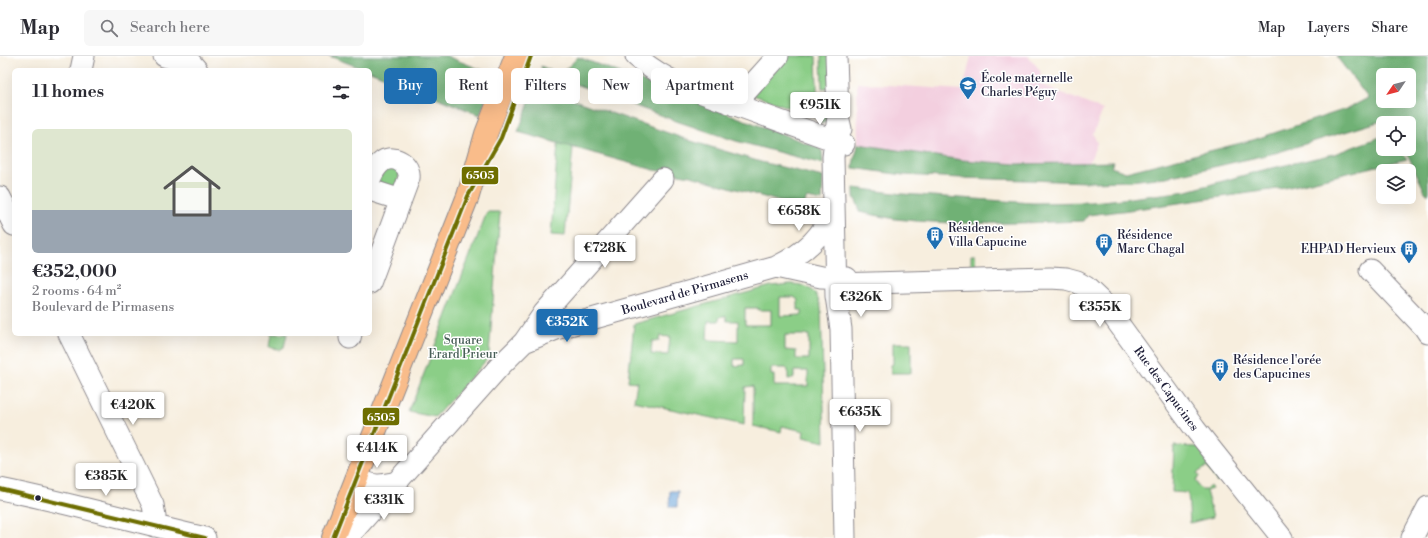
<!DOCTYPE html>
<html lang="en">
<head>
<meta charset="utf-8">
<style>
	body { margin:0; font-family:"Libre Bodoni",serif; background:#f7f7f7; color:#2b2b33; height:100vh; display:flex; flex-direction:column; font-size:15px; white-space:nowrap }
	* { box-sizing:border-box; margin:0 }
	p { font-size:13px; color:#7c7c81 }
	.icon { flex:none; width:22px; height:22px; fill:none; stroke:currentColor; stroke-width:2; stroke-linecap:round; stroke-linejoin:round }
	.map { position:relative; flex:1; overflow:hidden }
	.panel { position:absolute; left:12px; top:12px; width:360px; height:268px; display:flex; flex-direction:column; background:#fff; border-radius:6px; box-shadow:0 4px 16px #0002 }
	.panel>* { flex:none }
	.guide { position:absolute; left:384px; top:12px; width:380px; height:36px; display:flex; gap:8px }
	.needle { width:26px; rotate:235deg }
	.fabs { position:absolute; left:1376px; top:12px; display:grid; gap:8px }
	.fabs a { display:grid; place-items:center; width:40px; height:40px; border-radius:6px; background:#fff; box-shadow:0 4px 16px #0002; font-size:20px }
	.price { position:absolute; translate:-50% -34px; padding:0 9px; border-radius:4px; background:#fff; color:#222; font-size:13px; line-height:26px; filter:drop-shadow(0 1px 2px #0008) }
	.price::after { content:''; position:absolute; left:50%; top:24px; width:12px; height:9px; margin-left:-6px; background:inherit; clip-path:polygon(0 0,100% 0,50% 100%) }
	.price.active { background:#1f6fb2; color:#fff }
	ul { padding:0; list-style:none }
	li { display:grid; align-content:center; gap:8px; height:212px; padding:0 20px }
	li span { display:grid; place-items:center; height:124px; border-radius:6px; color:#555 }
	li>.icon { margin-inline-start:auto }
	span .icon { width:72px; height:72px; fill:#fffc; stroke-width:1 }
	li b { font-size:17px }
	h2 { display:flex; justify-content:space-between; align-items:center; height:48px; padding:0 20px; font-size:17px }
	.pill { padding:0 14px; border-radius:6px; background:#fff; box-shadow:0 4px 16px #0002; font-size:14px; line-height:36px }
	.pill.active { background:#1f6fb2; color:#fff }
	header { display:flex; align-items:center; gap:24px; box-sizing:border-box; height:56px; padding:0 20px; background:#fff; border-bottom:1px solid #e1e1e2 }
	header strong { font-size:19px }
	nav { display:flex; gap:22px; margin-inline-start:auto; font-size:14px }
	.search { width:280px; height:36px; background:#f7f7f7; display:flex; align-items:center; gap:10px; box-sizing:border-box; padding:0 14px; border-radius:6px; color:#7c7c81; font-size:15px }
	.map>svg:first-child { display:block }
</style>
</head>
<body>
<header>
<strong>Map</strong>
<div class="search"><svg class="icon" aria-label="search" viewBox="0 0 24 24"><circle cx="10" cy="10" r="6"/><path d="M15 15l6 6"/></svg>Search here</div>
<nav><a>Map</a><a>Layers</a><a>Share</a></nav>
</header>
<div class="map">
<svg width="1428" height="482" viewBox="0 0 1428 482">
	<rect width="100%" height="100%" fill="#fff"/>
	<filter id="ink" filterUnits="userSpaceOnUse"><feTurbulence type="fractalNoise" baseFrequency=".025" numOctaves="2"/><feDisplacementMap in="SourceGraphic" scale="8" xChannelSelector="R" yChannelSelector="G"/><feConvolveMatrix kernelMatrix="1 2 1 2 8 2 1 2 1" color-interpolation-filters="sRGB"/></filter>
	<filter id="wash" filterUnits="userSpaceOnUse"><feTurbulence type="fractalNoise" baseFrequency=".012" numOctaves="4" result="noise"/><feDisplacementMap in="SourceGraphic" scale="16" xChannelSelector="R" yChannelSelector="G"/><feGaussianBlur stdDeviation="0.9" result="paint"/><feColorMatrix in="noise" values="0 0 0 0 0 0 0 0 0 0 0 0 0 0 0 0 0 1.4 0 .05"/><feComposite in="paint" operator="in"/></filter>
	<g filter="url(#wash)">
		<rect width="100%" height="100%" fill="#f7eede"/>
		<path fill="#f3cfdf" d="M 971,0 L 1028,0 L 1040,14 L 1042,29 L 1103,54 L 1093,78 L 1097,87 L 1089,107 L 1016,108 L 962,104 L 858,88 L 857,27 L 963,34 Z"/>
		<path fill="#8bce87" stroke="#567861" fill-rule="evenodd" d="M 786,0 L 816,0 L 818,61 L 753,39 Z
			M 821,0 L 831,0 L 831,32 L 822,32 Z
			M 821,38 L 831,38 L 829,64 L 821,68 Z
			M 558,87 L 573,91 L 565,180 L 551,179 Z
			M 385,112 L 400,113 L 397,133 L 380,127 L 379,123 Z
			M 487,156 L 500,156 L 489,298 L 491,299 L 435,361 L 409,356 Z
			M 971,199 L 975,199 L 976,216 L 971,216 Z
			M 790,228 C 808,228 816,234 821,251 L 825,386 L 803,381 L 804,375 L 782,370 L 781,376 L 753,370 L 753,330 L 745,331 L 744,369 L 634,345 L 637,326 L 628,325 L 634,268 L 771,230 ZM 780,241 L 794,241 L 798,244 L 798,254 L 802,254 L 802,259 L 780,260 ZM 745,252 L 758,252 L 758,254 L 771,254 L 771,269 L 745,269 ZM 722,260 L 726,260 L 727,265 L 738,265 L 738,285 L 707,284 L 708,265 L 719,265 L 719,262 ZM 785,279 L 809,279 L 809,303 L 796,303 L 796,295 L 785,294 ZM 660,280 L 670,281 L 668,299 L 651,298 L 652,285 L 659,285 ZM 734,303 L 744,303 L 744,309 L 734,310 ZM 771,312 L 786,312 L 788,314 L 788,323 L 794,322 L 794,315 L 808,315 L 808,330 L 774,330 L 774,319 L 771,319 Z
			M 271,278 L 287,278 L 284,291 L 279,294 L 269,291 Z
			M 893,287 L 911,287 L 911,317 L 891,317 L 891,309 L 893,308 Z
			M 1174,390 L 1198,391 L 1222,422 L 1217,426 L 1207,411 L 1197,417 L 1199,421 L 1195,425 L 1201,433 L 1206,433 L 1210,430 L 1212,433 L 1206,435 L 1213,461 L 1190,467 L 1188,437 L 1172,436 Z"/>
		<path fill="#70b174" stroke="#496a58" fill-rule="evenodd" d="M 329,0 L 446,0 L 482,14 L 502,18 L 489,35 L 480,59 L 370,15 L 370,14 L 366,14 Z
			M 1336,0 L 1428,0 L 1428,139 L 1425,136 L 1405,93 L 1409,93 L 1409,67 L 1388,67 L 1385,64 L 1275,97 L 1200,114 L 1166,121 L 1130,125 L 1089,126 L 961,122 L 903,119 L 853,112 C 853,103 857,97 858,88 L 962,104 L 1016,108 L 1114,106 L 1111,111 L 1126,116 L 1253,84 L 1349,52 L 1368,42 ZM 1383,19 L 1409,19 L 1409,45 L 1383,45 Z
			M 578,1 L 819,92 L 822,95 L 823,108 L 736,85 L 679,66 L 542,16 L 541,10 L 560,19 Z
			M 531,29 L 691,85 L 761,106 L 823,121 L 822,145 L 807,142 L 802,152 L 691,120 L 654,114 L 518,76 L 528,50 Z
			M 1383,80 L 1383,93 L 1399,93 L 1407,103 L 1285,132 L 1122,155 L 1088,159 L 1084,165 C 1022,167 957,170 895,163 C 883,161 871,158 859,156 L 859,151 L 854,141 L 854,132 L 903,138 L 1033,147 L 1091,146 L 1122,143 L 1187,135 L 1259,115 L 1334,98 Z"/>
		<path fill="#68a2d8" stroke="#45628a" d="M 670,435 L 678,435 L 677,451 L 669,451 Z"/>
	</g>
	<g filter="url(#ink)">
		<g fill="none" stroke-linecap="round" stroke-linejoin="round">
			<g stroke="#8c888c" stroke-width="23">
				<path id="minor" d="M 164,0 L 191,7 L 197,14
					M 636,0 C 650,13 666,22 683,30 L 844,88
					M 836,0 L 838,60 L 841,73
					M 81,14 L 84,0
					M 734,49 L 778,0
					M 838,60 L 833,101 L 836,240 L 841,273 L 845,482
					M 370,123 C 373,116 377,109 383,105 C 395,98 411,109 409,122 L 370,227
					M 370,134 L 401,144
					M 0,141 L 14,169
					M 776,211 L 821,221 L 847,222
					M 1370,214 L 1424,271 L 1428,277
					M 836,228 L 1050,222 L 1066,223 L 1077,226 L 1086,231 L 1105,249 L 1195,373 L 1282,482
					M 69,278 L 153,449 L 155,461 L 154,470
					M 350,282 L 351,278
					M 524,286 L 544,257 L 663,123
					M 356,423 C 375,430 377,431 397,426
					M 0,433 C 69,447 136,466 205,482
					M 347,482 L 499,311 L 524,286 L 556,273 L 776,211 C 804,197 824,181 834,150
					M 1412,482 L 1428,451"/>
			</g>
			<g stroke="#8c888c" stroke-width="24">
				<path id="major" d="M 333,482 L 468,140 L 486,78 L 516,0"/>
			</g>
			<use href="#minor" stroke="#fff" stroke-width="21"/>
			<use href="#major" stroke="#f9bc8a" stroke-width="22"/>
			<g stroke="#fff" stroke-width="7">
				<path id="bus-1" d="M 0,433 L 205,482
					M 333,482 L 468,140 L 501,82 L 531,0"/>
			</g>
			<use href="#bus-1" stroke="#6e6e00" stroke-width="4"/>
		</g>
	</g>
	<defs>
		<g id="school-pin" transform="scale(0.9)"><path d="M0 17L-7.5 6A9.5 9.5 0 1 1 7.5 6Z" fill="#1f6fb2" stroke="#fff"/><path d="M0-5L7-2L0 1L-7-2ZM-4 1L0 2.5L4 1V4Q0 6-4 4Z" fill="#fff"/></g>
		<g id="building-pin" transform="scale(0.9)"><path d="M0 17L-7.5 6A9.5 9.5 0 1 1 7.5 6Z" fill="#1f6fb2" stroke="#fff"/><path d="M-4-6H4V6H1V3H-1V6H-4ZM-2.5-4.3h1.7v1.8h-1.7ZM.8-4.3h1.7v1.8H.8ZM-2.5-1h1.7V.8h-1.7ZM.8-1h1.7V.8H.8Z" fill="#fff"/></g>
	</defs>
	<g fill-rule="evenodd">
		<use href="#school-pin" x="968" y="29"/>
		<use href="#building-pin" x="935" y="179"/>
		<use href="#building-pin" x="1104" y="186"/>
		<use href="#building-pin" x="1409" y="193"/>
		<use href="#building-pin" x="1220" y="311"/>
	</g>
	<circle fill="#22223b" stroke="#fff" stroke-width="1.5" cx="38" cy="442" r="3.5"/>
	<g text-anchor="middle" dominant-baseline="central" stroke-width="3" stroke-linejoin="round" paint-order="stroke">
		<g font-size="12" fill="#22223b" stroke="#fff" text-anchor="start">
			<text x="981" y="22">École maternelle<tspan x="981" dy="14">Charles Péguy</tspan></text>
			<text x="948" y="172">Résidence<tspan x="948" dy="14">Villa Capucine</tspan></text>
			<text x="1117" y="179">Résidence<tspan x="1117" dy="14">Marc Chagal</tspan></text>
			<text x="1396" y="193" text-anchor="end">EHPAD Hervieux</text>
			<text x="1233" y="304">Résidence l'orée<tspan x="1233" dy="14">des Capucines</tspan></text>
		</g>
		<g font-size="12" fill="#22223b" stroke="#fff">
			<text transform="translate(685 237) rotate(-16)">Boulevard de Pirmasens</text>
			<text transform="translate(1166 333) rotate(54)">Rue des Capucines</text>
		</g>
		<g font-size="12" fill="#475e56" stroke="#fff">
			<text x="463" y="284">Square<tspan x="463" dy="14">Erard Prieur</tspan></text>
		</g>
	</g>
	<g stroke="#fff" stroke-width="1.5">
		<rect x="461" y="110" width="38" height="19" rx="4" fill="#6e6e00"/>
		<rect x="362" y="351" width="38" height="19" rx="4" fill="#6e6e00"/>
	</g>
	<g font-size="11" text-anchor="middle" font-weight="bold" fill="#fff">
		<text x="480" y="123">6505</text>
		<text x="381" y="365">6505</text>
	</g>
</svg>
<div class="fabs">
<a><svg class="needle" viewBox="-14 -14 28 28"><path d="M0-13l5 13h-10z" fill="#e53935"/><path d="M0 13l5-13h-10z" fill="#7c7c81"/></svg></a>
<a><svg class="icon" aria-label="locate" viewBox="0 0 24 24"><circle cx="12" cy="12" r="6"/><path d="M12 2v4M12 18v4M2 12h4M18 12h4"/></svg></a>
<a><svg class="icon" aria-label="layers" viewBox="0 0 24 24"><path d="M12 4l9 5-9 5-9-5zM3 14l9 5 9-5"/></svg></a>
</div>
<b class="price" style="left:820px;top:70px">€951K</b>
<b class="price" style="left:799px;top:176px">€658K</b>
<b class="price" style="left:605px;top:213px">€728K</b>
<b class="price" style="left:861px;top:262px">€326K</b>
<b class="price" style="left:1100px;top:272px">€355K</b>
<b class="price active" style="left:567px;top:287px">€352K</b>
<b class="price" style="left:133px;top:370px">€420K</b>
<b class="price" style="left:860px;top:377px">€635K</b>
<b class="price" style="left:377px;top:413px">€414K</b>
<b class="price" style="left:106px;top:441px">€385K</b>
<b class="price" style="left:384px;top:465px">€331K</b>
<div class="guide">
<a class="pill active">Buy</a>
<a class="pill">Rent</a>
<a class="pill">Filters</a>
<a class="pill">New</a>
<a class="pill">Apartment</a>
</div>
<section class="panel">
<h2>11 homes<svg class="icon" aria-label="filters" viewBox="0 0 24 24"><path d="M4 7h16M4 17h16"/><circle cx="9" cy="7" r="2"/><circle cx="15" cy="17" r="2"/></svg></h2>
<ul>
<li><span style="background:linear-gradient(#dfe7d0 65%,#9aa5b1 0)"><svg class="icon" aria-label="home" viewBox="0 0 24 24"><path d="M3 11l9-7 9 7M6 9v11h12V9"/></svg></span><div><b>€352,000</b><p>2 rooms · 64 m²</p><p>Boulevard de Pirmasens</p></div></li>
</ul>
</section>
</div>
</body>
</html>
